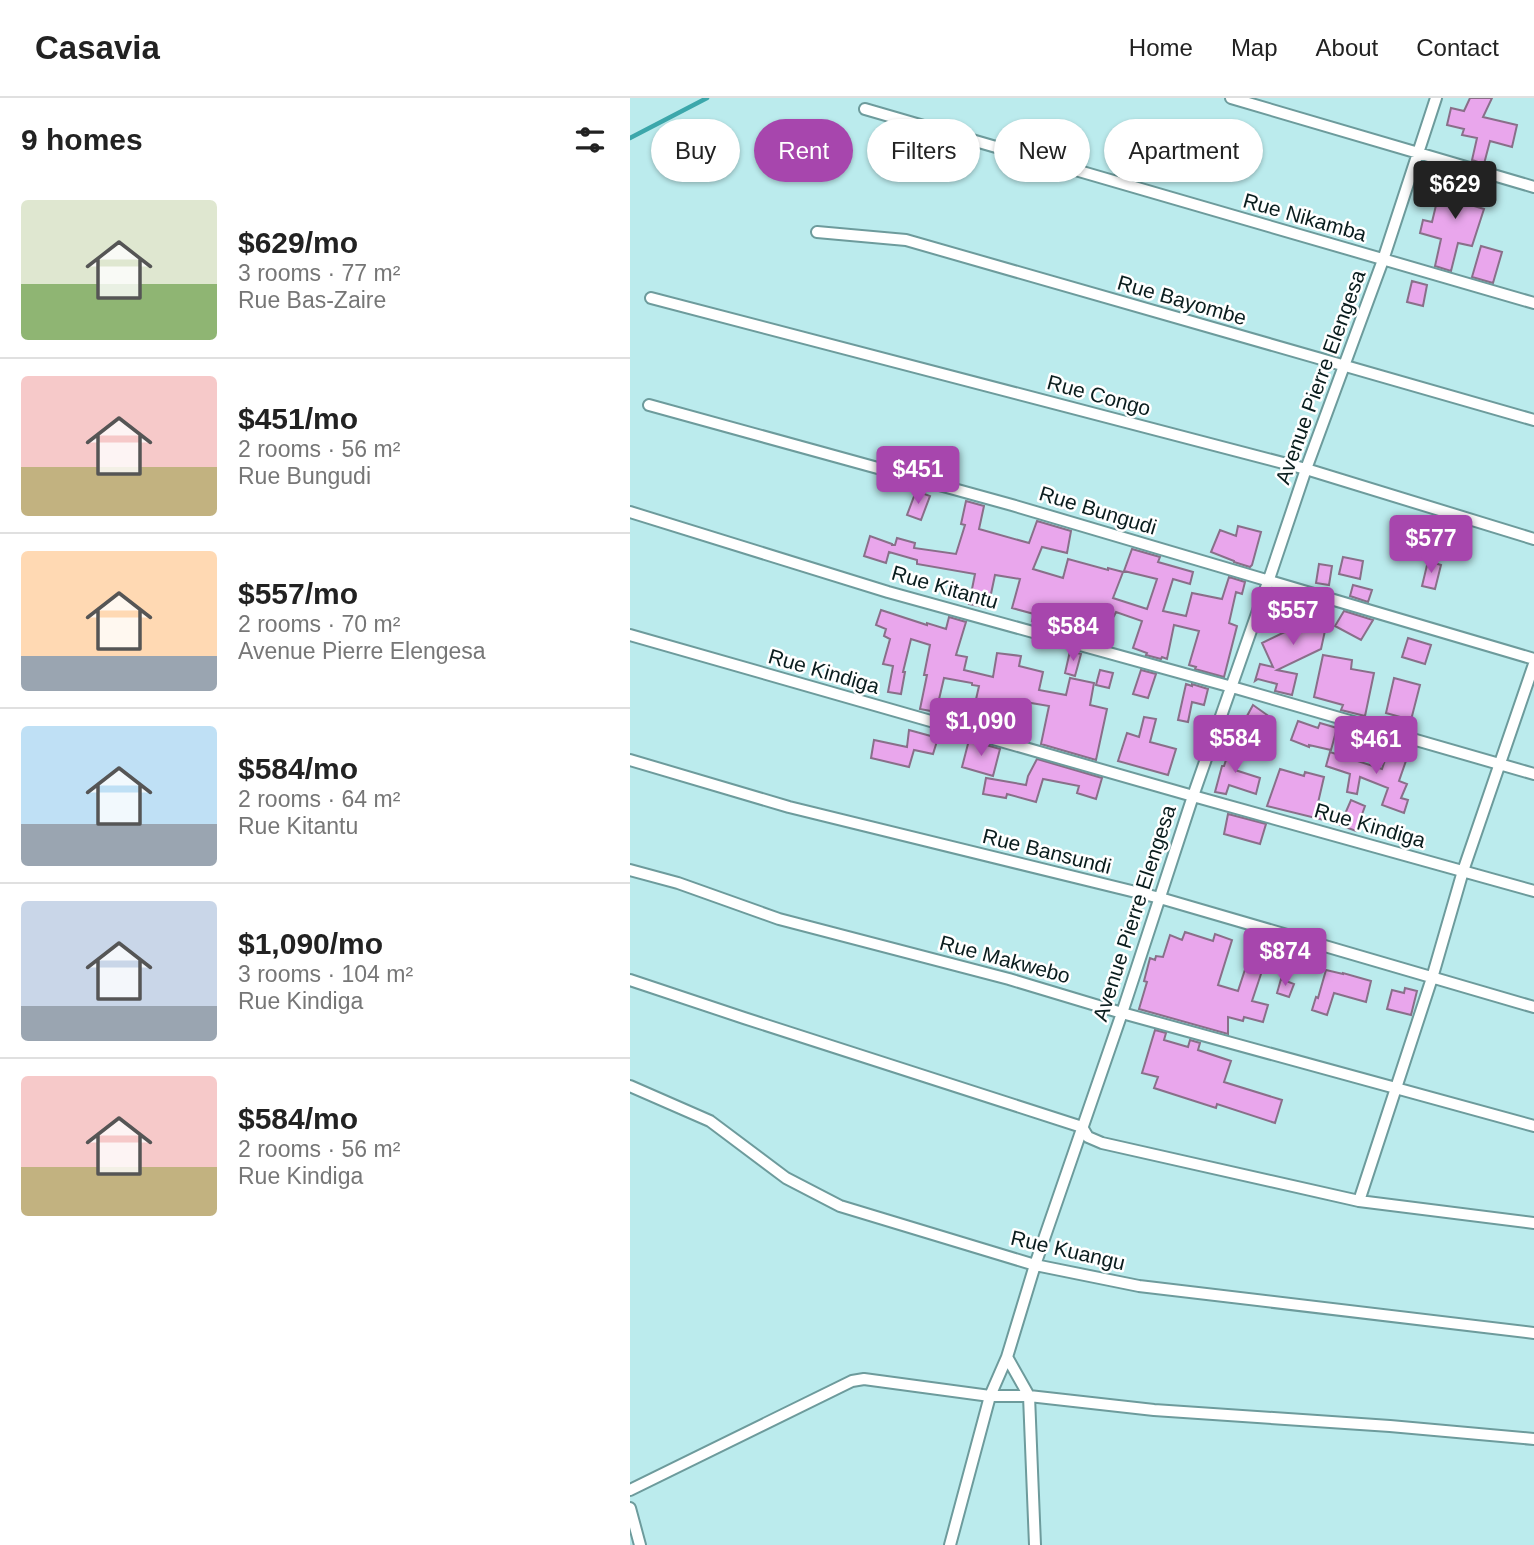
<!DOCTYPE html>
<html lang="en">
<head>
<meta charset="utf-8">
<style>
	body { margin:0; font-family:Helvetica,sans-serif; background:#f2f2f2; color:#222; height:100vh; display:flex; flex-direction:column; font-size:26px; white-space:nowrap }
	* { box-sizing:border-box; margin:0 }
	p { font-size:23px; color:#767676 }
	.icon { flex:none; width:38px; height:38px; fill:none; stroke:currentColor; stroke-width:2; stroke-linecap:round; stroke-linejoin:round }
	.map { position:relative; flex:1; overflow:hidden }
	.side { display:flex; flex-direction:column; background:#fff; width:630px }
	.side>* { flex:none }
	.top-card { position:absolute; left:21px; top:21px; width:665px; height:63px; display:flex; gap:14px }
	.price { position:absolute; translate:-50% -60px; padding:0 16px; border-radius:7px; background:#a746ad; color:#fff; font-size:23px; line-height:46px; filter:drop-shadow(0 2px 4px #0008) }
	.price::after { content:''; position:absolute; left:50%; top:42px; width:21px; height:16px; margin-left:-10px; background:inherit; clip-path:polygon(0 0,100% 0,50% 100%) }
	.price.active { background:#222; color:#fff }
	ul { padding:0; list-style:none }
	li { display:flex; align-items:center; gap:21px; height:175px; padding:0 21px }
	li+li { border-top:2px solid #e0e0e0 }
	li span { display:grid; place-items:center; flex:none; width:196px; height:140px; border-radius:7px; color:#555 }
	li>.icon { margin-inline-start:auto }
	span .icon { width:84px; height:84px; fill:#fffc; stroke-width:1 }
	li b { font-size:30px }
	h2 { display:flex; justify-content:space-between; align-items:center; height:84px; padding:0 21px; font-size:30px }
	.tag { padding:0 24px; border-radius:32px; background:#fff; box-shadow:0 2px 5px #0004; font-size:24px; line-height:63px }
	.tag.active { background:#a746ad; color:#fff }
	header { display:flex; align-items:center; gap:42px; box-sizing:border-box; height:98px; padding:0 35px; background:#fff; border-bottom:2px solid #e0e0e0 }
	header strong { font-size:33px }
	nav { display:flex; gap:38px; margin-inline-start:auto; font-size:24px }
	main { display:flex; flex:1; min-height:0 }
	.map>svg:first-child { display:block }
</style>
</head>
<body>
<header>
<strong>Casavia</strong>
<nav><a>Home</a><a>Map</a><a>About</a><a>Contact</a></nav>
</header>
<main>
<section class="side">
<h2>9 homes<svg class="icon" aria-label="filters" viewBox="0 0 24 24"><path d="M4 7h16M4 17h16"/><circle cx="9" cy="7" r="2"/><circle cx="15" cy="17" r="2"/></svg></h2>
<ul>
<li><span style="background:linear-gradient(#dfe7d0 60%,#8fb573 0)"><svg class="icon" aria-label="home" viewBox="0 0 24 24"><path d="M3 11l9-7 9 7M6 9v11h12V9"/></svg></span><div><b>$629/mo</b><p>3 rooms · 77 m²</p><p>Rue Bas-Zaire</p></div></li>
<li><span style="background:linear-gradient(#f6c9c9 65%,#c2b280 0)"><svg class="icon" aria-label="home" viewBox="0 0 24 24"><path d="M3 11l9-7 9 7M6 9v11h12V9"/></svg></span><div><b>$451/mo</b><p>2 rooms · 56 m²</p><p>Rue Bungudi</p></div></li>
<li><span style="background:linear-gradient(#ffd9b3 75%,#9aa5b1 0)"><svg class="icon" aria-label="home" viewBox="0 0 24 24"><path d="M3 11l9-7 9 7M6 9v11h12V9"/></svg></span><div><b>$557/mo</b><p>2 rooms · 70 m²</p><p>Avenue Pierre Elengesa</p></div></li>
<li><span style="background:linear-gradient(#bfe0f5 70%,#9aa5b1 0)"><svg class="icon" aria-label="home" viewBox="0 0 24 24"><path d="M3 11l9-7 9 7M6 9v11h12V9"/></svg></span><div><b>$584/mo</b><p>2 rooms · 64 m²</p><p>Rue Kitantu</p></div></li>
<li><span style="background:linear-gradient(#c9d6e8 75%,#9aa5b1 0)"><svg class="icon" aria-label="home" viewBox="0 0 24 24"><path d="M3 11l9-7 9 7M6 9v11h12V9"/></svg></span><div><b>$1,090/mo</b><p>3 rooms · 104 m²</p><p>Rue Kindiga</p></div></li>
<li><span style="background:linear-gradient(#f6c9c9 65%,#c2b280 0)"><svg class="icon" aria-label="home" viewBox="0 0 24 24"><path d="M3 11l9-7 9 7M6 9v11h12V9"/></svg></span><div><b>$584/mo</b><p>2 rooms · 56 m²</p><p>Rue Kindiga</p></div></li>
</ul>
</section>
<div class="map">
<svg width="904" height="1447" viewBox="0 0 904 1447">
	<rect width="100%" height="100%" fill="#bbebed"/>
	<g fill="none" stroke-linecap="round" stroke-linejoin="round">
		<path stroke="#3ca7ab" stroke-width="4.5" d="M 0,40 L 77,0"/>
	</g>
	<path fill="#e9a6ec" stroke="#896f89" stroke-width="2" d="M 840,0 L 862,0 L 853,19 L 887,27 L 882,49 L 860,43 L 854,66 L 842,62 L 847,40 L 832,37 L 834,31 L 817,27 L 821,10 L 834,13 Z
		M 835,77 L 849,81 L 841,107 L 854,111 L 842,148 L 828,145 L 821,173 L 805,168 L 811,141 L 790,135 L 793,122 L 802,124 L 808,99 L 818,101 L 824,81 L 833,84 Z
		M 851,148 L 872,154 L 863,185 L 842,179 Z
		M 782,183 L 797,187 L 793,208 L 777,204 Z
		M 286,393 L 300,398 L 291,422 L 277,417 Z
		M 336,403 L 354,408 L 349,431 L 399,445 L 407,423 L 441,433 L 437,455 L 412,449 L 403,471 L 433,480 L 438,461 L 478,472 L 478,470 L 493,474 L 483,500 L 517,511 L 527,481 L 494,473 L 502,451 L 530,459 L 528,464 L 563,474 L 560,486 L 543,481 L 533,513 L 556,518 L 562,495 L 592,501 L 599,479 L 615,484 L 612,496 L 606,494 L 599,525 L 607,528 L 594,579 L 565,571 L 566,569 L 559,567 L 569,533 L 544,527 L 537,561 L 532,559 L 531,561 L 516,557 L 517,555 L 503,550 L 512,523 L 486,514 L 484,518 L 475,513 L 465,536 L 434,522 L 431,532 L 402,523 L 404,516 L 382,510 L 390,481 L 365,477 L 358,510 L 339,506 L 345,476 L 287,466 L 287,462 L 259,454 L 256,465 L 234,458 L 240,438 L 262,446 L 262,447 L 265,447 L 267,440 L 285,445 L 284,450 L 326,456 L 335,427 L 331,426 Z
		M 608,428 L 631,434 L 622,467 L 620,469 L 604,464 L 604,463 L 581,454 L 590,432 L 606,438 Z
		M 713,459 L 733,463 L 730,481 L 709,476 Z
		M 798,463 L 811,467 L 805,491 L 792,488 Z
		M 689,466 L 702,468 L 699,487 L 686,485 Z
		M 723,487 L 742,492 L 738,504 L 720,498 Z
		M 672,502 L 688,508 L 685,518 L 698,519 L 691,551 L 647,572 L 667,576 L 662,597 L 645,593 L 647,586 L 628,581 L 625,583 L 630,566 L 643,569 L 632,545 L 661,531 Z
		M 251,512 L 297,527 L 297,525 L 316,531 L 319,519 L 336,524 L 326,557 L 337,559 L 334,572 L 363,579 L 367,555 L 391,558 L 389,568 L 413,574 L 409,592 L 436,597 L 440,580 L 464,585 L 460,607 L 477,611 L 466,662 L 411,646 L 419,608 L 395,604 L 388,636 L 366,631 L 368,624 L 342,619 L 349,588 L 342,587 L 342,585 L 314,580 L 306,614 L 290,611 L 297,577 L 294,577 L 300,547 L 281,541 L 273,574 L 275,574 L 271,596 L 258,594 L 263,568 L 253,566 L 260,541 L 254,538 L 256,531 L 246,527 Z
		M 714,513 L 743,522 L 731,542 L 705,528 Z
		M 778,540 L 801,547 L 795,566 L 772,559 Z
		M 440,553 L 451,556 L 445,578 L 435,575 Z
		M 693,557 L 722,562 L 721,571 L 744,575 L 735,618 L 711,612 L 713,607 L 684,599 Z
		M 470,572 L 483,575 L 479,590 L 466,587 Z
		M 511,572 L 526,576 L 518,600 L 503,596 Z
		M 764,580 L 790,587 L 781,622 L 756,615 Z
		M 556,586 L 562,588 L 562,586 L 578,591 L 574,607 L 562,604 L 558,624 L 548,622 Z
		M 623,607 L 640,619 L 632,637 L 640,640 L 637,653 L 625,650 L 622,657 L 618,655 L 625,623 L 617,618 Z
		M 514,619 L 526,621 L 520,644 L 546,651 L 538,677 L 488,663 L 497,635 L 509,639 Z
		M 668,623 L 688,630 L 690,625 L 707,630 L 701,652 L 679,647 L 679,649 L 661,642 Z
		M 279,632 L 308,640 L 303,656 L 284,652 L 279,669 L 241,660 L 244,642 L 277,649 Z
		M 339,642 L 370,651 L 363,678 L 332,669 Z
		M 601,647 L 611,650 L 605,672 L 630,680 L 626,696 L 599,687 L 596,696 L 585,694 L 592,668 L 594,668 Z
		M 759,650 L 778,657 L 769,683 L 777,686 L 771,700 L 778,702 L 774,715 L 752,707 L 758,690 L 730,679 L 727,696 L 717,694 L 720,676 L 696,668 L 700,654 L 752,671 Z
		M 407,661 L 472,680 L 466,701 L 447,695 L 449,688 L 413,681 L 406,704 L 377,696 L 376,700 L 353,696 L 356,680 L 396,687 L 398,678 Z
		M 650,671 L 674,678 L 675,674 L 694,679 L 687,709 L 715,716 L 721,702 L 735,708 L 726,733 L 702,724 L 637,708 Z
		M 598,716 L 636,726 L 630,746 L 594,736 Z
		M 555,834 L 583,843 L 585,836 L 602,842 L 588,887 L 608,893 L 622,850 L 638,855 L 622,903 L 638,907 L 633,924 L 614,919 L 613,923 L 598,919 L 598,936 L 509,911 L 517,884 L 514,883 L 520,860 L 525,862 L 526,858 L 533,859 L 540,837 L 552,842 Z
		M 696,872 L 713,876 L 713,875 L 741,883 L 736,904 L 704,895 L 697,917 L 682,912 L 686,899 L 688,900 Z
		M 651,881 L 664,886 L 659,899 L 647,895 Z
		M 775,890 L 787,893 L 781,917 L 757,911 L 762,892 L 774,895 Z
		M 525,932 L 536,935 L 534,942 L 558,949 L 560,942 L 570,945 L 568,952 L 601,963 L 594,984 L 652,1002 L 645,1025 L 587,1006 L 586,1010 L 524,990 L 528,979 L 512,975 Z"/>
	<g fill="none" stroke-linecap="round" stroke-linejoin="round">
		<g stroke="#6d9b9c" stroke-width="14">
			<path id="street" d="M 601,0 L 904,89
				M 235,11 L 904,205
				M 187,134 L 276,142 L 904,322
				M 21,200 L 676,371 L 904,441
				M 19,307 L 382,407 L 904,561
				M 0,414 L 258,494 L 602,589 L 904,676
				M 0,537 L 563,698 L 904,793
				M 0,662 L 159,709 L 530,800 L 904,909
				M 0,772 L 48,785 L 149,821 L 379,881 L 492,915 L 904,1028
				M 0,882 L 114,920 L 452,1029 L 458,1039 L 472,1045 L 729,1103 L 904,1125
				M 0,988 L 80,1023 L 156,1080 L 210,1108 L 405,1167 L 509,1188 L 904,1235
				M 729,1103 L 802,880 L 833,773 L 904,566
				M 377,1259 L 399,1298 L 405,1447
				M 0,1392 L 222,1283 L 234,1281 L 360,1298 L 399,1298 L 524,1312 L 760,1328 L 904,1341
				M 0,1410 L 10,1447
				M 320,1447 L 360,1298 L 377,1259 L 405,1167 L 492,915 L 563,698 L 638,484 L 676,371 L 753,162 L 806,0"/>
		</g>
		<use href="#street" stroke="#fff" stroke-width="10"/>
	</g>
	<g text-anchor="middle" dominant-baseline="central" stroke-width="5" stroke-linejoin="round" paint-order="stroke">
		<g font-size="21" fill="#0a1d1e" stroke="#fff">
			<text transform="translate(675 119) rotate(16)">Rue Nikamba</text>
			<text transform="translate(552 202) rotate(16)">Rue Bayombe</text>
			<text transform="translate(690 279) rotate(-70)">Avenue Pierre Elengesa</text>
			<text transform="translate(469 297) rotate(15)">Rue Congo</text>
			<text transform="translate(468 412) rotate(17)">Rue Bungudi</text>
			<text transform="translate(315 489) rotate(16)">Rue Kitantu</text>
			<text transform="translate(194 573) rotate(16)">Rue Kindiga</text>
			<text transform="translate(740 727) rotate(16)">Rue Kindiga</text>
			<text transform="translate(417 753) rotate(14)">Rue Bansundi</text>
			<text transform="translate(504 815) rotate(-72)">Avenue Pierre Elengesa</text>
			<text transform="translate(375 861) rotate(15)">Rue Makwebo</text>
			<text transform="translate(438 1152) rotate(13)">Rue Kuangu</text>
		</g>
	</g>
</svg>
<b class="price active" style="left:825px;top:123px">$629</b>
<b class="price" style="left:288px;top:408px">$451</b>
<b class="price" style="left:801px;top:477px">$577</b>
<b class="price" style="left:663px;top:549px">$557</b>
<b class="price" style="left:443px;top:565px">$584</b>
<b class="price" style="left:351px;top:660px">$1,090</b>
<b class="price" style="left:605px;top:677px">$584</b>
<b class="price" style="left:746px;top:678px">$461</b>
<b class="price" style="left:655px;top:890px">$874</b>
<div class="top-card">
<a class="tag">Buy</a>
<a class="tag active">Rent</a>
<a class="tag">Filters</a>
<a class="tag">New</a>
<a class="tag">Apartment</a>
</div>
</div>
</main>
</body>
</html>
